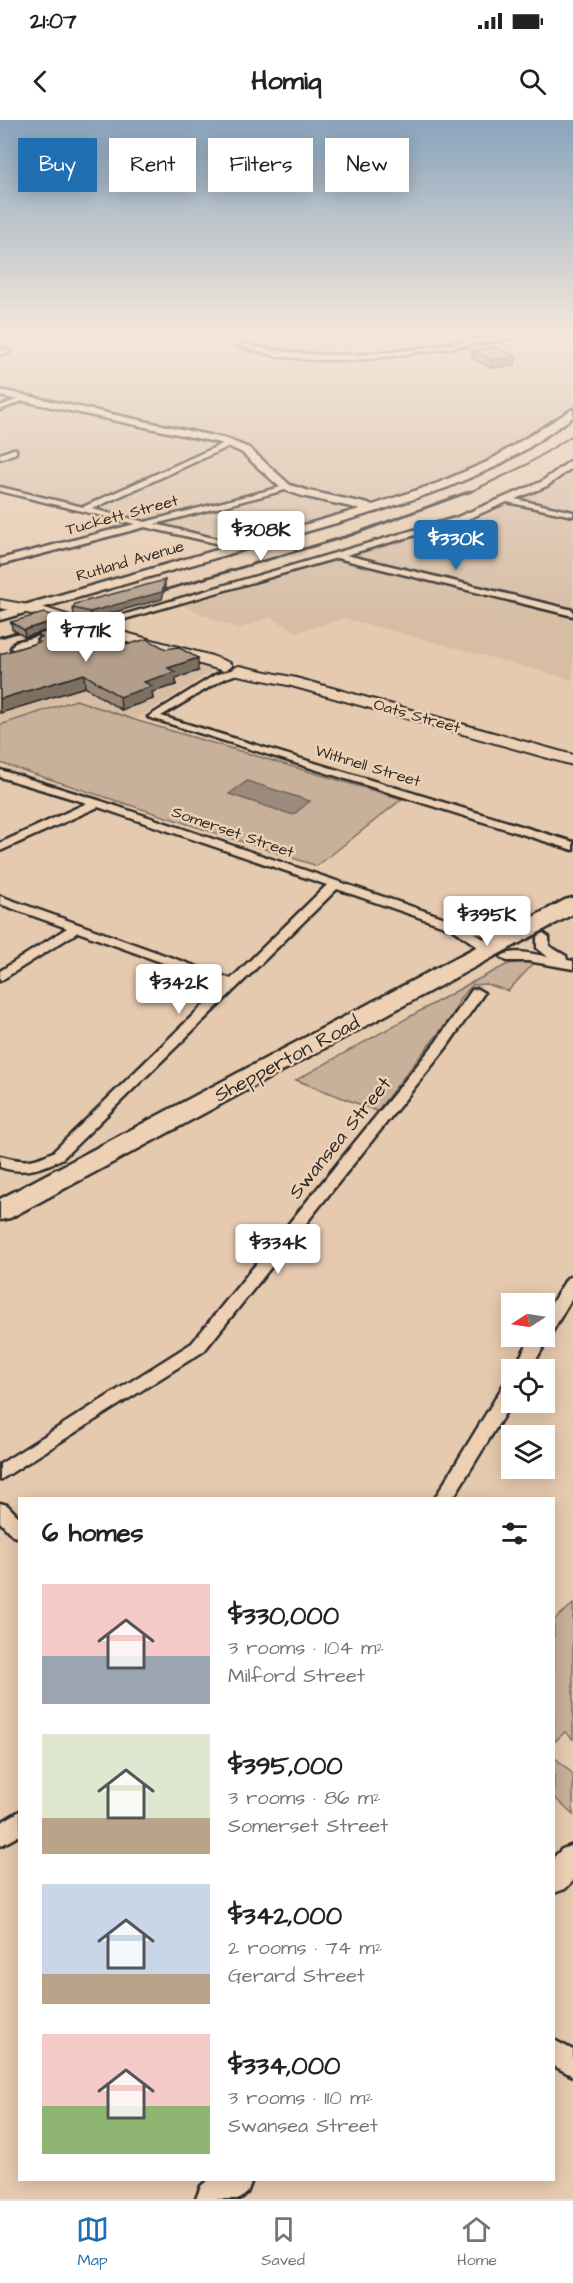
<!DOCTYPE html>
<html lang="en">
<head>
<meta charset="utf-8">
<style>
	body { margin:0; font-family:"Architects Daughter",sans-serif; background:#f6f6f6; color:#222; height:100vh; display:flex; flex-direction:column; font-size:22px; white-space:nowrap }
	* { box-sizing:border-box; margin:0 }
	p { font-size:20px; color:#767676 }
	.icon { flex:none; width:33px; height:33px; fill:none; stroke:currentColor; stroke-width:2; stroke-linecap:round; stroke-linejoin:round }
	.map { position:relative; flex:1; overflow:hidden }
	.sheet { position:absolute; left:18px; top:1377px; width:537px; height:684px; display:flex; flex-direction:column; background:#fff; border-radius:0px; box-shadow:0 3px 15px #0003 }
	.sheet>* { flex:none }
	.top-card { position:absolute; left:18px; top:18px; width:537px; height:54px; display:flex; gap:12px }
	.needle { width:39px; rotate:258deg }
	.tools { position:absolute; left:501px; top:1173px; display:grid; gap:12px }
	.tools a { display:grid; place-items:center; width:54px; height:54px; border-radius:0px; background:#fff; box-shadow:0 3px 15px #0003; font-size:30px }
	.price { position:absolute; translate:-50% -51px; padding:0 14px; border-radius:6px; background:#fff; color:#222; font-size:20px; line-height:39px; filter:drop-shadow(0 2px 3px #0008) }
	.price::after { content:''; position:absolute; left:50%; top:36px; width:18px; height:14px; margin-left:-9px; background:inherit; clip-path:polygon(0 0,100% 0,50% 100%) }
	.price.selected { background:#1f6fb2; color:#fff }
	ul { padding:0; list-style:none }
	li { display:flex; align-items:center; gap:18px; height:150px; padding:0 24px }
	li span { display:grid; place-items:center; flex:none; width:168px; height:120px; border-radius:0px; color:#555 }
	li>.icon { margin-inline-start:auto }
	span .icon { width:72px; height:72px; fill:#fffc; stroke-width:1 }
	li b { font-size:26px }
	h2 { display:flex; justify-content:space-between; align-items:center; height:72px; padding:0 24px; font-size:26px }
	.tag { padding:0 21px; border-radius:0px; background:#fff; box-shadow:0 3px 15px #0003; font-size:21px; line-height:54px }
	.tag.selected { background:#1f6fb2; color:#fff }
	.status { display:flex; justify-content:space-between; align-items:center; height:42px; padding:0 30px; background:#fff; direction:ltr }
	.status svg { height:16px; fill:currentColor }
	header { display:flex; justify-content:space-between; align-items:center; height:78px; padding:0 24px; background:#fff; font-size:27px; font-weight:700 }
	.tab-bar { display:flex; justify-content:space-around; align-items:center; height:84px; border-top:2px solid #e0e0e0; background:#fff; font-size:16px; color:#767676 }
	.tab-bar a { display:grid; justify-items:center; gap:3px }
	.tab-bar .selected { color:#1f6fb2 }
	.map>svg:first-child { display:block }
</style>
</head>
<body>
<div class="status"><b>21:07</b><svg viewBox="0 0 49 12"><path d="M0 12V9h3v3zM5 12V6h3v6zM10 12V3h3v9zM15 12V0h3v12zM26 1h20v11H26zM47 4h2v5h-2z"/></svg></div>
<header><svg class="icon" aria-label="back" viewBox="0 0 24 24"><path d="M15 5l-7 7 7 7"/></svg>Homiq<svg class="icon" aria-label="search" viewBox="0 0 24 24"><circle cx="10" cy="10" r="6"/><path d="M15 15l6 6"/></svg></header>
<div class="map">
<svg width="573" height="2079" viewBox="0 0 573 2079">
	<rect width="100%" height="100%" fill="#e6caaf"/>
	<filter id="ink" filterUnits="userSpaceOnUse"><feTurbulence type="fractalNoise" baseFrequency=".0167" numOctaves="2"/><feDisplacementMap in="SourceGraphic" scale="12" xChannelSelector="R" yChannelSelector="G"/><feConvolveMatrix kernelMatrix="1 2 1 2 8 2 1 2 1" color-interpolation-filters="sRGB"/></filter>
	<g filter="url(#ink)">
		<path fill="#d6bda4" d="M 0,212 L 573,212 L 573,297 L 513,339 L 484,354 L 391,389 L 247,429 L 0,365 Z
			M 573,351 L 573,560 L 344,498 L 298,512 L 270,497 L 238,509 L 182,486 L 477,399 L 555,363 Z
			M 93,516 L 211,546 L 208,548 L 211,552 L 135,600 L 76,580 L 0,605 L 0,539 Z"/>
		<path fill="#c8b09a" stroke="#7a6e62" stroke-width="1.5" d="M 76,580 L 135,600 L 402,679 L 317,746 L 0,643 L 0,605 Z
			M 524,842 L 533,844 L 508,871 L 486,864 L 473,865 L 461,877 L 452,896 L 377,991 L 296,960 L 465,866 L 508,844 Z
			M 573,1484 L 573,1619 L 565,1612 L 554,1622 L 554,1500 Z
			M 554,1637 L 573,1654 L 573,1695 L 554,1677 Z"/>
		<path fill="#9c8b7b" stroke="#6f655b" stroke-width="1.5" d="M 247,661 L 310,681 L 293,695 L 229,674 Z"/>
		<g fill="none" stroke-linecap="round" stroke-linejoin="round">
			<g stroke="#2b2b2b" stroke-width="5">
				<path id="street" d="M 228,212 L 234,212 L 240,223 C 308,240 368,237 436,226 C 476,220 515,212 555,212 L 394,236 L 355,240 L 315,240 L 276,236 L 236,225 Z
					M 8,229 L 10,232 L 0,235 L 0,231 Z
					M 24,277 L 30,278 L 0,290 L 0,286 Z
					M 229,321 L 232,321 L 232,325 L 92,389 L 145,402 L 289,365 L 289,369 L 155,404 L 242,425 L 242,429 L 145,407 L 0,445 L 0,439 L 135,404 L 0,371 L 0,367 L 83,387 Z
					M 13,329 L 16,329 L 16,333 L 0,339 L 0,334 Z
					M 570,341 L 573,341 L 573,347 L 547,366 L 515,379 L 573,392 L 573,396 L 507,382 L 461,402 L 346,435 L 573,490 L 573,496 L 337,438 L 90,509 L 82,507 L 455,398 L 541,362 Z
					M 234,549 L 239,552 L 237,554 L 223,559 L 161,596 L 573,722 L 573,730 L 148,597 L 215,555 Z
					M 0,650 L 101,681 L 457,802 L 500,811 L 520,811 L 526,815 C 515,825 488,816 474,813 L 489,822 L 492,833 L 486,837 L 481,836 L 478,827 L 453,809 L 337,769 L 63,1038 C 42,1049 23,1055 0,1047 L 0,1036 C 23,1042 30,1043 53,1032 L 224,865 L 78,812 L 0,861 L 0,851 L 67,808 L 0,784 L 0,776 L 231,859 L 327,765 L 98,687 L 0,731 L 0,723 L 87,683 L 0,657 Z
					M 543,813 L 549,817 L 549,826 L 566,836 L 567,840 L 573,841 L 573,849 L 528,841 L 507,841 L 501,837 C 511,828 535,834 548,837 L 537,828 L 537,817 Z
					M 477,869 L 484,873 L 446,928 L 204,1231 L 0,1360 L 0,1344 L 192,1223 L 436,922 L 472,870 Z
					M 573,1156 L 573,1176 L 530,1250 L 513,1250 L 532,1216 L 544,1216 L 544,1196 L 567,1158 Z
					M 512,1260 L 512,1282 L 453,1378 L 435,1378 L 506,1261 Z
					M 0,1383 L 7,1385 L 20,1398 L 20,1418 L 13,1416 L 0,1402 Z
					M 20,1691 L 20,1715 L 0,1726 L 0,1703 Z
					M 554,1920 L 573,1930 L 573,1956 L 554,1946 Z"/>
			</g>
			<g stroke="#2b2b2b" stroke-width="5">
				<path id="secondary" d="M 0,270 L 227,319 L 249,328 L 290,365 L 309,371 L 373,385 L 438,363 L 487,342 L 573,289 L 573,297 L 528,328 L 495,347 L 446,368 L 378,391 L 0,500 L 0,492 L 360,389 L 302,376 L 282,369 L 241,332 L 220,323 L 0,276 Z
					M 63,510 L 70,514 L 68,517 L 25,528 L 18,532 L 11,528 L 15,522 Z
					M 573,1725 L 573,1761 L 565,1769 L 554,1773 L 554,1737 L 562,1729 Z
					M 208,2060 L 252,2060 L 247,2073 L 240,2079 L 196,2079 L 201,2066 Z"/>
			</g>
			<g stroke="#2b2b2b" stroke-width="4">
				<path id="primary" d="M 0,480 L 45,488 L 111,509 L 212,536 L 230,543 L 232,546 L 224,551 L 37,495 L 0,488 Z
					M 239,546 L 296,558 L 573,635 L 573,645 L 288,565 L 233,554 L 231,551 L 233,548 Z"/>
			</g>
			<g stroke="#2b2b2b" stroke-width="5">
				<path id="highway" d="M 573,778 L 573,794 L 10,1098 L 0,1100 L 0,1079 L 565,780 Z"/>
			</g>
			<use href="#street" fill="#eed1b5" fill-rule="evenodd"/>
			<use href="#secondary" fill="#eed1b5" fill-rule="evenodd"/>
			<use href="#primary" fill="#eed1b5" fill-rule="evenodd"/>
			<use href="#highway" fill="#eed1b5" fill-rule="evenodd"/>
			<path stroke="#2b2b2b" stroke-width="2" d="M 468,373 L 526,345 L 573,315"/>
			<path stroke="#2b2b2b" stroke-width="3" d="M 148,475 L 351,415 L 471,371
				M 0,517 L 91,491"/>
		</g>
		<path fill="#987" stroke="#2b2b2b" stroke-width="1.5" d="M 473,230 L 516,237 L 515,245 L 491,248 L 472,238 Z
			M 165,466 L 162,479 L 90,499 L 74,495 L 73,488 Z
			M 63,498 L 64,505 L 25,517 L 12,509 L 11,502 Z
			M 38,514 L 115,528 L 198,551 L 176,558 L 176,565 L 152,572 L 153,579 L 121,590 L 85,567 L 0,593 L 0,534 L 36,523 L 36,519 L 38,518 Z"/>
		<path fill="#7d6f61" stroke="#2b2b2b" stroke-width="1.5" d="M 516,237 L 515,245 L 491,248 L 492,240 Z
			M 165,460 L 165,466 L 162,479 L 90,499 L 90,492 Z
			M 63,498 L 64,505 L 25,517 L 24,510 Z
			M 198,538 L 198,551 L 176,558 L 176,565 L 152,572 L 153,579 L 121,590 L 120,577 L 168,548 Z
			M 84,554 L 85,567 L 0,593 L 0,579 Z"/>
		<path fill="#b29e8a" stroke="#2b2b2b" stroke-width="1.5" d="M 496,227 L 516,237 L 492,240 L 473,230 Z
			M 165,460 L 162,472 L 90,492 L 73,488 L 75,484 Z
			M 44,493 L 63,498 L 24,510 L 11,502 Z
			M 74,504 L 115,528 L 147,519 L 166,529 L 178,527 L 198,538 L 168,548 L 175,552 L 144,562 L 152,566 L 120,577 L 84,554 L 0,579 L 0,534 L 40,522 L 36,519 L 42,517 L 38,514 Z"/>
	</g>
	<linearGradient id="sky" x2="0" y2="1"><stop stop-color="#89a4bc"/><stop offset="0.42" stop-color="#f4e7db"/><stop offset="1" stop-color="#f4e7db" stop-opacity="0"/></linearGradient>
	<rect width="573" height="503" fill="url(#sky)"/>
	<g text-anchor="middle" dominant-baseline="central" stroke-width="5" stroke-linejoin="round" paint-order="stroke">
		<g font-size="16" fill="#2b2b2b" stroke="#eed1b5">
			<text transform="translate(122 395) rotate(-15)">Tuckett Street</text>
			<text transform="translate(130 441) rotate(-16)">Rutland Avenue</text>
			<text transform="translate(417 596) rotate(16)">Oats Street</text>
			<text transform="translate(368 646) rotate(17)">Withnell Street</text>
			<text transform="translate(233 712) rotate(19)">Somerset Street</text>
		</g>
		<g font-size="20" fill="#2b2b2b" stroke="#eed1b5">
			<text transform="translate(287 939) rotate(-28)">Shepperton Road</text>
			<text transform="translate(340 1018) rotate(-51)">Swansea Street</text>
		</g>
	</g>
</svg>
<div class="tools">
<a><svg class="needle" viewBox="-14 -14 28 28"><path d="M0-13l5 13h-10z" fill="#e53935"/><path d="M0 13l5-13h-10z" fill="#767676"/></svg></a>
<a><svg class="icon" aria-label="locate" viewBox="0 0 24 24"><circle cx="12" cy="12" r="6"/><path d="M12 2v4M12 18v4M2 12h4M18 12h4"/></svg></a>
<a><svg class="icon" aria-label="layers" viewBox="0 0 24 24"><path d="M12 4l9 5-9 5-9-5zM3 14l9 5 9-5"/></svg></a>
</div>
<b class="price" style="left:261px;top:442px">$308K</b>
<b class="price selected" style="left:456px;top:451px">$330K</b>
<b class="price" style="left:86px;top:543px">$771K</b>
<b class="price" style="left:487px;top:827px">$395K</b>
<b class="price" style="left:179px;top:895px">$342K</b>
<b class="price" style="left:278px;top:1155px">$334K</b>
<div class="top-card">
<a class="tag selected">Buy</a>
<a class="tag">Rent</a>
<a class="tag">Filters</a>
<a class="tag">New</a>
</div>
<section class="sheet">
<h2>6 homes<svg class="icon" aria-label="filters" viewBox="0 0 24 24"><path d="M4 7h16M4 17h16"/><circle cx="9" cy="7" r="2"/><circle cx="15" cy="17" r="2"/></svg></h2>
<ul>
<li><span style="background:linear-gradient(#f6c9c9 60%,#9aa5b1 0)"><svg class="icon" aria-label="home" viewBox="0 0 24 24"><path d="M3 11l9-7 9 7M6 9v11h12V9"/></svg></span><div><b>$330,000</b><p>3 rooms · 104 m²</p><p>Milford Street</p></div></li>
<li><span style="background:linear-gradient(#dfe7d0 70%,#b9a48a 0)"><svg class="icon" aria-label="home" viewBox="0 0 24 24"><path d="M3 11l9-7 9 7M6 9v11h12V9"/></svg></span><div><b>$395,000</b><p>3 rooms · 86 m²</p><p>Somerset Street</p></div></li>
<li><span style="background:linear-gradient(#c9d6e8 75%,#b9a48a 0)"><svg class="icon" aria-label="home" viewBox="0 0 24 24"><path d="M3 11l9-7 9 7M6 9v11h12V9"/></svg></span><div><b>$342,000</b><p>2 rooms · 74 m²</p><p>Gerard Street</p></div></li>
<li><span style="background:linear-gradient(#f6c9c9 60%,#8fb573 0)"><svg class="icon" aria-label="home" viewBox="0 0 24 24"><path d="M3 11l9-7 9 7M6 9v11h12V9"/></svg></span><div><b>$334,000</b><p>3 rooms · 110 m²</p><p>Swansea Street</p></div></li>
</ul>
</section>
</div>
<nav class="tab-bar">
<a class="selected"><svg class="icon" aria-label="map" viewBox="0 0 24 24"><path d="M3 6l6-2 6 2 6-2v14l-6 2-6-2-6 2zM9 4v14M15 6v14"/></svg>Map</a>
<a><svg class="icon" aria-label="saved" viewBox="0 0 24 24"><path d="M7 4h10v16l-5-4-5 4z"/></svg>Saved</a>
<a><svg class="icon" aria-label="home" viewBox="0 0 24 24"><path d="M3 11l9-7 9 7M6 9v11h12V9"/></svg>Home</a>
</nav>
</body>
</html>
